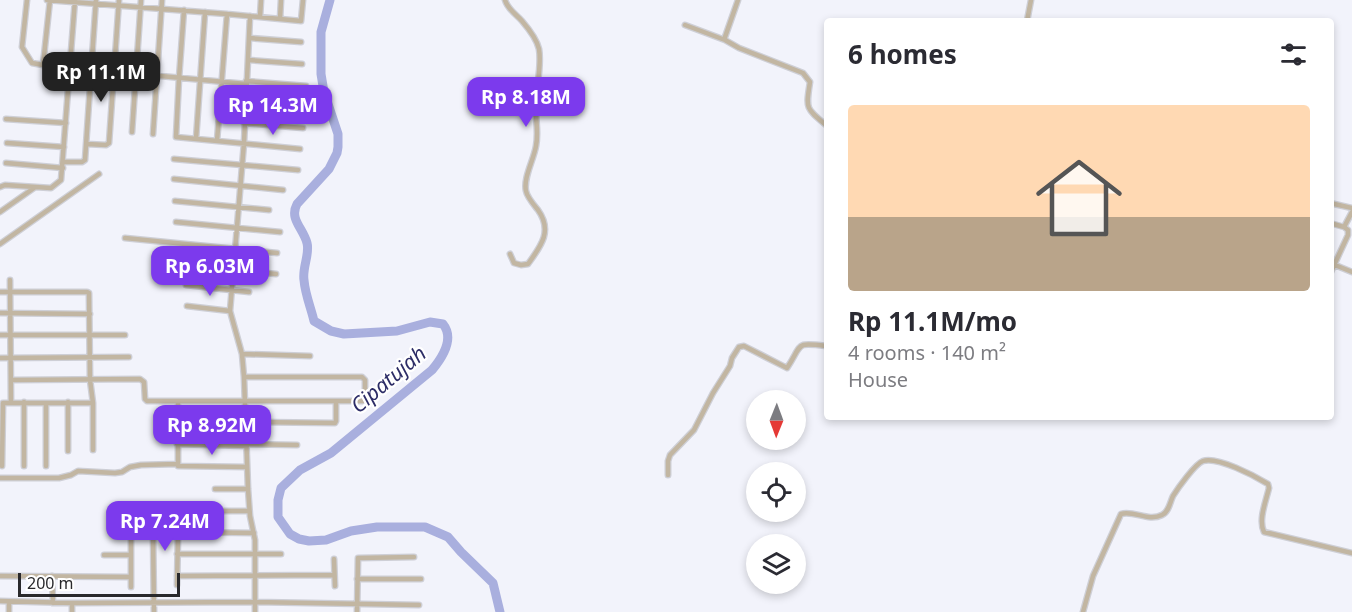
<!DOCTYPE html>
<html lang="en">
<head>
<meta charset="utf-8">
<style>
	body { margin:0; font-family:"Noto Sans",sans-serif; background:#f2f2f3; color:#2b2b33; height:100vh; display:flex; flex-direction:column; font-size:22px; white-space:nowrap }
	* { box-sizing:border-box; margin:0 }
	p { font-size:20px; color:#7c7c81 }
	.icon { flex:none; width:33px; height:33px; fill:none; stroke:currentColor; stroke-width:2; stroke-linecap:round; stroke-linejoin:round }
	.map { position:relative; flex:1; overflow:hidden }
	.drawer { position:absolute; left:824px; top:18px; width:510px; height:402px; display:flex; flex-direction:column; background:#fff; border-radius:6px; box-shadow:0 3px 9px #0003 }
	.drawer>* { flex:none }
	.needle { width:39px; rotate:181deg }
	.controls { position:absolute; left:746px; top:390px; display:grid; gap:12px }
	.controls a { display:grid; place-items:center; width:60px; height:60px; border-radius:50%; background:#fff; box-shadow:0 3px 9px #0003; font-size:30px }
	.scale { position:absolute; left:18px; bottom:15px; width:162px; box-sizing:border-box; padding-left:6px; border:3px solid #29292c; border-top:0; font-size:16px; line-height:21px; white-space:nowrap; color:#29292c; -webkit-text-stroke:4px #fff; paint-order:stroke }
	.price { position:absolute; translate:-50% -51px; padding:0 14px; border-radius:12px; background:#7c3aed; color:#fff; font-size:20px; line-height:39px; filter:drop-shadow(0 2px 3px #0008) }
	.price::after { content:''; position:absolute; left:50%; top:36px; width:18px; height:14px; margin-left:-9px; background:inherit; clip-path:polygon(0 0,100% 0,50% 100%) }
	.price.selected { background:#222; color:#fff }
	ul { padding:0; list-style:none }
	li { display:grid; align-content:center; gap:12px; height:318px; padding:0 24px }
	li span { display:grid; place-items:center; height:186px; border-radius:6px; color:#555 }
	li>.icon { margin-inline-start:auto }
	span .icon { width:108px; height:108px; fill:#fffc; stroke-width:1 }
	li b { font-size:26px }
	h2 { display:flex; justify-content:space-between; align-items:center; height:72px; padding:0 24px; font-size:26px }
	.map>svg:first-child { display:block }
</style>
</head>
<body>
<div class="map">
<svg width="1352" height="612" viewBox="0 0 1352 612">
	<rect width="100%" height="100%" fill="#f2f3fb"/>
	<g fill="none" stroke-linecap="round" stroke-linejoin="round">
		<path stroke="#a9afde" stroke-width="9" d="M 330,0 L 321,32 L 321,74 L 324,92 L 338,134 L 338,147 L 337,153 L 329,169 L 297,204 C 289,219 303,228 307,243 C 310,254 302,268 304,280 C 305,294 311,308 314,321 L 331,331 L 344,334 L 397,331 L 430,322 L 443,324 C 455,339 442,358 432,370 L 331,453 L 300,470 L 281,488 L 278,500 L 278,517 L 290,534 L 299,539 L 309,541 L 326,540 L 351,531 L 377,527 L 425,527 L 448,537 L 461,552 L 493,583 L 500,612"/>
		<g stroke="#cecfd6" stroke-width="7">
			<path id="street" d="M 27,0 L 22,47 L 32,63 L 43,65
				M 47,0 L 227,14 L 301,21 L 303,0
				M 50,0 L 43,65 L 246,84
				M 505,0 C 508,10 516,14 522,21 C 528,28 537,40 539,49 C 542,67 536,86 536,104 C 535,119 539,131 536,146 C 534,159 523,178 526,191 C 527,197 534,205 538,210 C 553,231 541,246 528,264 L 521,265 L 514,263 L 510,254
				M 738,0 L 725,37 L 725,40 L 739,48 L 803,73 L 810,82 C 806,108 805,108 826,125
				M 184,10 L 179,78 L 176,137 L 300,149
				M 260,17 L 261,0
				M 280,19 L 281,0
				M 1027,21 L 1031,0
				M 685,25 L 725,40
				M 249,38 L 301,42
				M 248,60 L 302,64
				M 246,81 L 306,86
				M 245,101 L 304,106
				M 6,119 L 66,123
				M 244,123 L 303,128
				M 132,132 L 141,0
				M 153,134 L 162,0
				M 196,139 L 205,12
				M 217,141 L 227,14
				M 7,143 L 64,147
				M 87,144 L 106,145 L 109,143 L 119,0
				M 174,159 L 298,170
				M 63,162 L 82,162 L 85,160 L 96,0
				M 6,163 L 63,168
				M 174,179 L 283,190
				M 0,187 L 5,185 L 51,188 L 61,180 L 75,0
				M 175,201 L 269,210
				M 1330,203 L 1352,208
				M 0,212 L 34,188
				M 176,222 L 280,232
				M 1330,223 L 1344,227
				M 125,238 L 277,253
				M 0,244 L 99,174
				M 187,265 L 276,274
				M 1335,265 L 1352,272
				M 1330,274 L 1348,235 L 1348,230 L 1344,227 L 1352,212
				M 10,280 L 11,403
				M 186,285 L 249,292
				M 0,292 L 87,292 L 89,293 L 90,380 L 93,403 L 93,450
				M 187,306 L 230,311
				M 0,313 L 90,314
				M 0,335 L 125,335
				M 242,354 L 310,356
				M 0,358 L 129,357
				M 11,380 L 140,379 L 144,382 L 145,399 L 147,401 L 363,401 L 365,399 L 365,380 L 362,377 L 244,377
				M 178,401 L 178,466 L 247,467
				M 68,402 L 68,451
				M 46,403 L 46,466
				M 246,422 L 335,423 L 336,421 L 336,401
				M 177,423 L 246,424
				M 177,444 L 247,446
				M 247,444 L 297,445
				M 2,466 L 3,403 L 93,403
				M 24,466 L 24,402
				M 668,475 L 668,461 L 670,455 L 694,430 L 713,393 L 730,366 L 732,358 L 739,347 L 744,346 L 787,368 C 803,344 794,342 826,346
				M 0,478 L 59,478 L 71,475 L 78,471 L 115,473 L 122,472 L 130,467 L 141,465 L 177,464
				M 215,489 L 248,489
				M 218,511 L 249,511
				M 115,532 L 152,532 L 153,533 L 154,612
				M 177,554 L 281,554
				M 104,555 L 131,555
				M 334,559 L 335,586
				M 0,576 L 131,577
				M 52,576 L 53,603
				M 177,576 L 334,575
				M 357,579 L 421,579
				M 177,585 L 178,535 L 179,532 L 254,533
				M 131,587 L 131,532
				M 0,601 L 72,603 L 255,602 L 255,540 L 250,516 L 248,489 L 244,377 L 242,354 L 230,311 L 244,143 L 250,16
				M 9,602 L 9,612
				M 72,612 L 72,603
				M 255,612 L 255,602 L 419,605
				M 357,612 L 358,558 L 414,557
				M 1083,612 L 1093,576 L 1121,514 C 1134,510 1148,522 1162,515 C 1169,512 1170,502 1173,496 C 1178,488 1195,464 1203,461 C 1217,456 1255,476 1268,484 L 1269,488 C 1266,501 1258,520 1264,532 L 1352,553"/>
		</g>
		<use href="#street" stroke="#c2b6a2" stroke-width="4.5"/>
	</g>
	<g text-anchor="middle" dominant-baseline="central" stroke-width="4.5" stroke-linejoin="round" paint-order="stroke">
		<g font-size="21" font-style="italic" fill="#2d2d67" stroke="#fff">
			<text transform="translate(388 379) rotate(-40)">Cipatujah</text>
		</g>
	</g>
</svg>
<div class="controls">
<a><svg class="needle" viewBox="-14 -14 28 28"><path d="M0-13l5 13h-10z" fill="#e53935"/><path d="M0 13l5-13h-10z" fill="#7c7c81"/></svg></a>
<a><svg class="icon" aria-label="locate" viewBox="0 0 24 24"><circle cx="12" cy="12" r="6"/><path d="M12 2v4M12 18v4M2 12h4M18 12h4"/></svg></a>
<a><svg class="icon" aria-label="layers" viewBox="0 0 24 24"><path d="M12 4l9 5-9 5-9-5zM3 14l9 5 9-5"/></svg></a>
</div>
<div class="scale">200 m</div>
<b class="price selected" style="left:101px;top:103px">Rp 11.1M</b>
<b class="price" style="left:526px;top:128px">Rp 8.18M</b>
<b class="price" style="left:273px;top:136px">Rp 14.3M</b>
<b class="price" style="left:210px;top:297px">Rp 6.03M</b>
<b class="price" style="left:212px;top:456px">Rp 8.92M</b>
<b class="price" style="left:165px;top:552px">Rp 7.24M</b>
<section class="drawer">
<h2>6 homes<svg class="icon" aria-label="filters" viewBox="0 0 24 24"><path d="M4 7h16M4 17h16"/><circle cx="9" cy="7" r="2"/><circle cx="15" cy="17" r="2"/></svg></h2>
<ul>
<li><span style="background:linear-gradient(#ffd9b3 60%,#b9a48a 0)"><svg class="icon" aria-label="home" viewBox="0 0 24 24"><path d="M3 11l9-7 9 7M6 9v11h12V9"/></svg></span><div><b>Rp 11.1M/mo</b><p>4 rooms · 140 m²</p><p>House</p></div></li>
</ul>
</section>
</div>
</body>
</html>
